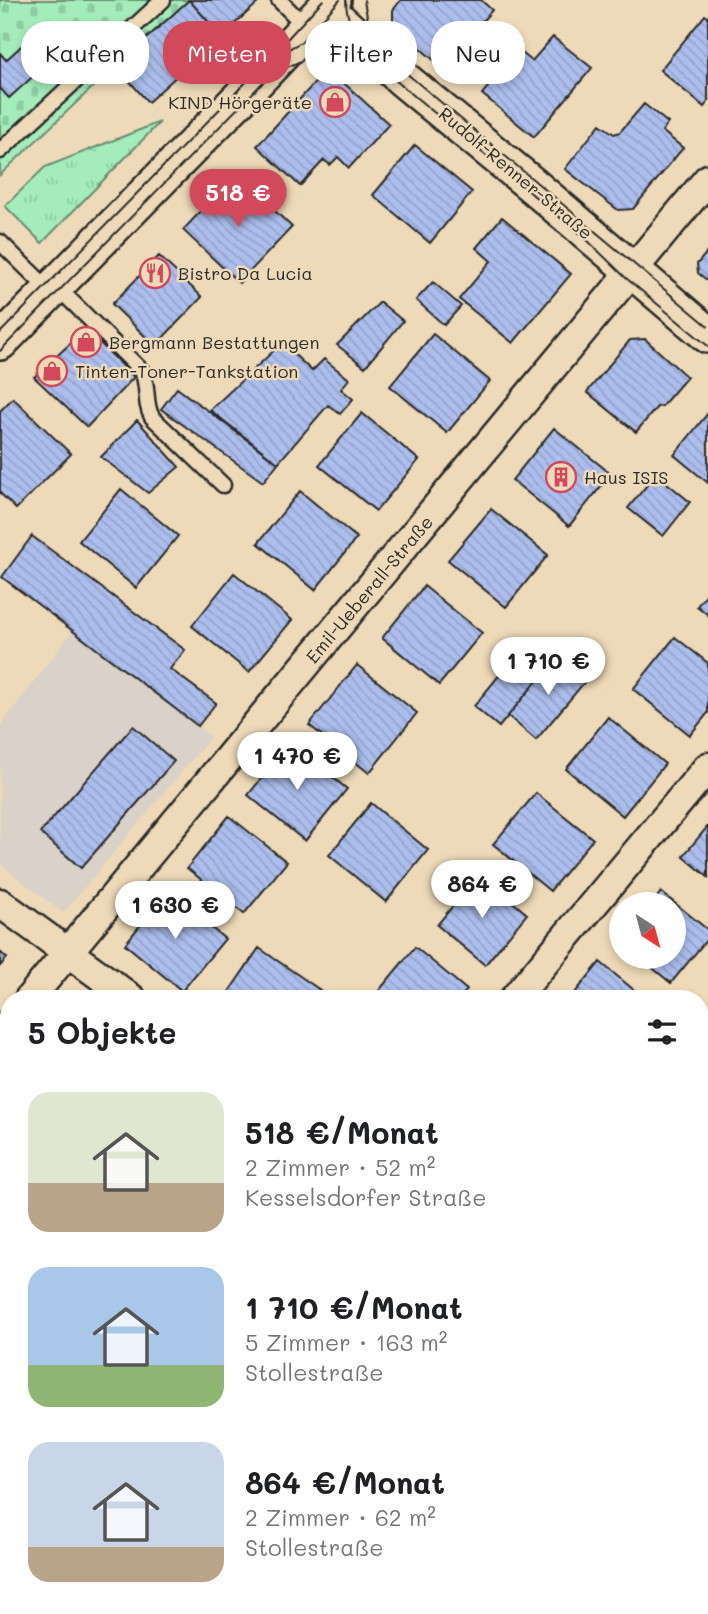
<!DOCTYPE html>
<html lang="de">
<head>
<meta charset="utf-8">
<style>
	body { margin:0; font-family:Mali,sans-serif; background:#f6f6f6; color:#202124; height:100vh; display:flex; flex-direction:column; font-size:26px; white-space:nowrap }
	* { box-sizing:border-box; margin:0 }
	p { font-size:23px; color:#757577 }
	.icon { flex:none; width:38px; height:38px; fill:none; stroke:currentColor; stroke-width:2; stroke-linecap:round; stroke-linejoin:round }
	.map { position:relative; flex:1; overflow:hidden }
	.drawer { position:absolute; left:0px; top:990px; width:709px; height:625px; display:flex; flex-direction:column; background:#fff; border-radius:28px 28px 0 0; box-shadow:0 4px 10px #0003 }
	.drawer>* { flex:none }
	.banner { position:absolute; left:21px; top:21px; width:667px; height:63px; display:flex; gap:14px }
	.needle { width:46px; rotate:144deg }
	.buttons { position:absolute; left:609px; top:892px; display:grid; gap:14px }
	.buttons a { display:grid; place-items:center; width:77px; height:77px; border-radius:50%; background:#fff; box-shadow:0 4px 10px #0003; font-size:35px }
	.price { position:absolute; translate:-50% -60px; padding:0 16px; border-radius:24px; background:#fff; color:#222; font-size:23px; line-height:46px; filter:drop-shadow(0 2px 4px #0008) }
	.price::after { content:''; position:absolute; left:50%; top:42px; width:21px; height:16px; margin-left:-10px; background:inherit; clip-path:polygon(0 0,100% 0,50% 100%) }
	.price.selected { background:#d1495b; color:#fff }
	ul { padding:0; list-style:none }
	li { display:flex; align-items:center; gap:21px; height:175px; padding:0 28px }
	li span { display:grid; place-items:center; flex:none; width:196px; height:140px; border-radius:21px; color:#555 }
	li>.icon { margin-inline-start:auto }
	span .icon { width:84px; height:84px; fill:#fffc; stroke-width:1 }
	li b { font-size:30px }
	h2 { display:flex; justify-content:space-between; align-items:center; height:84px; padding:0 28px; font-size:30px }
	.tag { padding:0 24px; border-radius:28px; background:#fff; box-shadow:0 4px 10px #0003; font-size:24px; line-height:63px }
	.tag.selected { background:#d1495b; color:#fff }
	.map>svg:first-child { display:block }
</style>
</head>
<body>
<div class="map">
<svg width="708" height="1614" viewBox="0 0 708 1614">
	<defs>
		<pattern id="grass-tufts" width="24" height="20" patternUnits="userSpaceOnUse" patternTransform="scale(1.75)"><rect width="24" height="20" fill="#a4ecba"/><path d="M3 7l-1-3M5 7V3M7 7l1-3M15 17l-1-3M17 17v-4M19 17l1-3" fill="none" stroke="#8dcba0"/></pattern>
		<pattern id="cemetery-stones" width="16" height="16" patternUnits="userSpaceOnUse" patternTransform="scale(1.75)"><rect width="16" height="16" fill="#a4ecba"/><path d="M2 7V4a2 2 0 0 1 4 0v3zM10 15v-3a2 2 0 0 1 4 0v3z" fill="#8dcba0"/></pattern>
		<pattern id="building-back-hatch" width="6" height="6" patternUnits="userSpaceOnUse" patternTransform="scale(1.75)"><rect width="6" height="6" fill="#acbeed"/><path d="M-1 5l2 2M0 0l6 6M5-1l2 2" fill="none" stroke="#94a3cb"/></pattern>
	</defs>
	<rect width="100%" height="100%" fill="#eedab8"/>
	<filter id="ink" filterUnits="userSpaceOnUse"><feTurbulence type="fractalNoise" baseFrequency=".0143" numOctaves="2"/><feDisplacementMap in="SourceGraphic" scale="14" xChannelSelector="R" yChannelSelector="G"/><feConvolveMatrix kernelMatrix="1 2 1 2 8 2 1 2 1" color-interpolation-filters="sRGB"/></filter>
	<g filter="url(#ink)">
		<path fill="#dad2c8" d="M 73,630 L 211,737 L 63,913 L 0,864 L 0,726 Z
			M 0,1530 L 9,1537 L 9,1606 L 41,1607 L 35,1614 L 0,1614 Z"/>
		<path fill="url(#grass-tufts)" stroke="#688c72" stroke-width="2" d="M 160,122 L 42,243 L 5,206 L 45,167 Z"/>
		<path fill="url(#cemetery-stones)" stroke="#688c72" stroke-width="2" d="M 0,0 L 189,0 L 115,66 L 0,175 Z"/>
		<path fill="url(#building-back-hatch)" stroke="#2b2b2b" stroke-width="2" d="M 189,0 L 257,0 L 259,2 L 221,36 Z
			M 189,0 L 221,36 L 148,102 L 116,66 Z
			M 401,0 L 481,0 L 492,10 L 442,67 L 393,25 L 393,10 Z
			M 705,15 L 708,17 L 708,102 L 704,107 L 660,70 Z
			M 553,37 L 592,68 L 534,137 L 482,94 L 518,50 L 532,61 Z
			M 29,39 L 42,54 L 31,64 L 38,72 L 9,98 L 1,89 L 0,90 L 0,53 L 6,60 Z
			M 334,74 L 389,124 L 349,168 L 338,157 L 330,165 L 324,160 L 300,186 L 257,146 L 320,77 Z
			M 644,104 L 668,123 L 662,131 L 683,148 L 633,209 L 618,210 L 565,169 L 600,124 L 614,134 L 620,132 Z
			M 415,145 L 472,192 L 430,243 L 373,195 Z
			M 236,174 L 292,227 L 239,283 L 183,230 Z
			M 502,217 L 571,274 L 513,343 L 459,299 L 491,261 L 476,248 Z
			M 708,251 L 708,281 L 698,273 L 697,264 Z
			M 159,256 L 202,297 L 155,346 L 112,304 Z
			M 433,282 L 461,306 L 444,325 L 416,300 Z
			M 380,302 L 403,321 L 365,367 L 337,345 Z
			M 86,329 L 134,377 L 87,427 L 34,377 Z
			M 433,334 L 490,381 L 447,433 L 390,386 Z
			M 645,339 L 687,377 L 662,406 L 657,407 L 636,432 L 587,392 L 630,340 Z
			M 282,343 L 312,371 L 324,359 L 349,379 L 341,389 L 353,399 L 340,414 L 328,405 L 278,463 L 210,410 Z
			M 177,388 L 278,463 L 263,482 L 161,409 Z
			M 13,398 L 71,454 L 16,509 L 0,493 L 0,411 Z
			M 362,413 L 419,460 L 376,511 L 319,465 Z
			M 708,413 L 708,483 L 674,455 Z
			M 137,420 L 179,467 L 148,493 L 101,457 Z
			M 554,428 L 611,474 L 569,526 L 512,480 Z
			M 656,474 L 690,502 L 663,536 L 628,508 Z
			M 121,489 L 178,536 L 136,588 L 79,541 Z
			M 300,491 L 357,538 L 315,590 L 258,543 Z
			M 491,509 L 548,555 L 506,607 L 448,560 Z
			M 32,536 L 185,650 L 170,669 L 216,703 L 198,726 L 2,577 Z
			M 234,573 L 292,620 L 249,672 L 192,626 Z
			M 424,586 L 482,633 L 439,685 L 382,638 Z
			M 708,592 L 708,615 L 697,606 Z
			M 675,637 L 708,663 L 708,713 L 690,735 L 633,689 Z
			M 559,654 L 588,678 L 536,740 L 508,716 Z
			M 515,656 L 540,677 L 499,727 L 474,706 Z
			M 357,665 L 417,713 L 369,773 L 309,725 Z
			M 608,717 L 665,764 L 623,816 L 566,769 Z
			M 133,726 L 174,761 L 81,868 L 40,833 Z
			M 290,743 L 347,789 L 305,841 L 248,795 Z
			M 536,793 L 593,839 L 550,891 L 493,844 Z
			M 371,803 L 428,850 L 386,902 L 329,855 Z
			M 229,816 L 287,862 L 244,914 L 187,868 Z
			M 708,826 L 708,877 L 683,856 Z
			M 479,874 L 527,914 L 485,965 L 437,925 Z
			M 167,892 L 225,939 L 182,991 L 125,944 Z
			M 661,892 L 708,930 L 708,938 L 671,983 L 639,957 L 674,957 L 674,905 L 651,905 Z
			M 415,947 L 467,990 L 459,999 L 372,999 Z
			M 259,948 L 320,990 L 313,999 L 224,999 Z
			M 0,952 L 7,958 L 0,966 Z
			M 600,962 L 645,999 L 570,999 Z
			M 708,1053 L 708,1118 L 700,1111 L 700,1063 Z
			M 9,1088 L 9,1174 L 0,1166 L 0,1098 Z
			M 708,1181 L 708,1251 L 700,1244 L 700,1191 Z
			M 700,1285 L 708,1291 L 700,1301 Z
			M 0,1361 L 9,1368 L 9,1375 L 0,1386 Z
			M 700,1474 L 708,1481 L 708,1556 L 700,1566 Z
			M 0,1555 L 9,1563 L 9,1591 L 0,1602 Z
			M 207,1606 L 292,1606 L 286,1614 L 206,1614 L 203,1611 Z
			M 550,1606 L 609,1606 L 617,1614 L 543,1614 Z"/>
		<g fill="none" stroke-linecap="round" stroke-linejoin="round">
			<g stroke="#2b2b2b" stroke-width="19">
				<path id="service" d="M 279,0 L 307,28
					M 0,151 L 163,0
					M 0,242 L 50,291
					M 56,286 L 142,371 C 149,386 144,404 152,417 L 223,485
					M 13,1614 L 19,1606"/>
			</g>
			<g stroke="#2b2b2b" stroke-width="33">
				<path id="minor" d="M 0,903 L 132,999
					M 29,999 L 708,179
					M 514,999 L 708,767
					M 0,1034 L 9,1024
					M 700,1357 L 708,1348
					M 700,1422 L 708,1428
					M 0,1490 L 9,1497
					M 139,1606 L 148,1614
					M 486,1614 L 492,1606"/>
			</g>
			<g stroke="#2b2b2b" stroke-width="40">
				<path id="tertiary" d="M 325,8 L 403,79 L 531,184 L 708,335
					M 0,342 L 241,97 L 333,0"/>
			</g>
			<use href="#service" stroke="#eedab8" stroke-width="14"/>
			<use href="#minor" stroke="#eedab8" stroke-width="28"/>
			<use href="#tertiary" stroke="#eedab8" stroke-width="35"/>
			<path stroke="#2b2b2b" stroke-width="2" d="M 346,0 C 346,24 360,46 376,64 L 586,239 L 626,278 L 708,346
				M 364,0 C 367,20 371,36 385,51
				M 303,40 L 340,0
				M 278,49 L 323,0
				M 277,73 C 313,51 337,50 376,69
				M 251,77 C 284,52 311,25 356,39 C 365,41 373,48 381,52 L 708,326
				M 0,333 L 256,72
				M 0,351 L 282,63"/>
		</g>
	</g>
	<defs>
		<g id="shop-ring" transform="scale(1.575)"><circle r="9.5" fill="#eedab8" stroke="#d1495b" stroke-width="1.5"/><path d="M-5-2.5h2.3a2.7 3.5 0 0 1 5.4 0H5L5.5 6h-11ZM-1.5-2.5h3a1.5 2.3 0 0 0-3 0Z" fill="#d1495b"/></g>
		<g id="restaurant-ring" transform="scale(1.575)"><circle r="9.5" fill="#eedab8" stroke="#d1495b" stroke-width="1.5"/><path d="M-5-6h1v4h1v-4h1v4h1v-4h1v5L-1.5 .5V6h-2V.5L-5-1ZM5-6V6H3V1.5H1.5Q1.5-4 5-6Z" fill="#d1495b"/></g>
		<g id="building-ring" transform="scale(1.575)"><circle r="9.5" fill="#eedab8" stroke="#d1495b" stroke-width="1.5"/><path d="M-4-6H4V6H1V3H-1V6H-4ZM-2.5-4.3h1.7v1.8h-1.7ZM.8-4.3h1.7v1.8H.8ZM-2.5-1h1.7V.8h-1.7ZM.8-1h1.7V.8H.8Z" fill="#d1495b"/></g>
	</defs>
	<g fill-rule="evenodd">
		<use href="#shop-ring" x="335" y="102"/>
		<use href="#restaurant-ring" x="155" y="273"/>
		<use href="#shop-ring" x="86" y="342"/>
		<use href="#shop-ring" x="52" y="371"/>
		<use href="#building-ring" x="561" y="477"/>
	</g>
	<g text-anchor="middle" dominant-baseline="central" stroke-width="5" stroke-linejoin="round" paint-order="stroke">
		<g font-size="18" fill="#2b2b2b" stroke="#eedab8" text-anchor="start">
			<text x="312" y="102" text-anchor="end">KIND Hörgeräte</text>
			<text x="178" y="273">Bistro Da Lucia</text>
			<text x="109" y="342">Bergmann Bestattungen</text>
			<text x="75" y="371">Tinten-Toner-Tankstation</text>
			<text x="584" y="477">Haus ISIS</text>
		</g>
		<g font-size="18" fill="#2b2b2b" stroke="#eedab8">
			<text transform="translate(516 173) rotate(40)">Rudolf-Renner-Straße</text>
			<text transform="translate(369 589) rotate(-50)">Emil-Ueberall-Straße</text>
		</g>
	</g>
</svg>
<div class="buttons">
<a><svg class="needle" viewBox="-14 -14 28 28"><path d="M0-13l5 13h-10z" fill="#e53935"/><path d="M0 13l5-13h-10z" fill="#757577"/></svg></a>
</div>
<b class="price selected" style="left:238px;top:229px">518 €</b>
<b class="price" style="left:548px;top:697px">1 710 €</b>
<b class="price" style="left:297px;top:792px">1 470 €</b>
<b class="price" style="left:482px;top:920px">864 €</b>
<b class="price" style="left:175px;top:941px">1 630 €</b>
<div class="banner">
<a class="tag">Kaufen</a>
<a class="tag selected">Mieten</a>
<a class="tag">Filter</a>
<a class="tag">Neu</a>
</div>
<section class="drawer">
<h2>5 Objekte<svg class="icon" aria-label="filters" viewBox="0 0 24 24"><path d="M4 7h16M4 17h16"/><circle cx="9" cy="7" r="2"/><circle cx="15" cy="17" r="2"/></svg></h2>
<ul>
<li><span style="background:linear-gradient(#dfe7d0 65%,#b9a48a 0)"><svg class="icon" aria-label="home" viewBox="0 0 24 24"><path d="M3 11l9-7 9 7M6 9v11h12V9"/></svg></span><div><b>518 €/Monat</b><p>2 Zimmer · 52 m²</p><p>Kesselsdorfer Straße</p></div></li>
<li><span style="background:linear-gradient(#a9c7e8 70%,#8fb573 0)"><svg class="icon" aria-label="home" viewBox="0 0 24 24"><path d="M3 11l9-7 9 7M6 9v11h12V9"/></svg></span><div><b>1 710 €/Monat</b><p>5 Zimmer · 163 m²</p><p>Stollestraße</p></div></li>
<li><span style="background:linear-gradient(#c9d6e8 75%,#b9a48a 0)"><svg class="icon" aria-label="home" viewBox="0 0 24 24"><path d="M3 11l9-7 9 7M6 9v11h12V9"/></svg></span><div><b>864 €/Monat</b><p>2 Zimmer · 62 m²</p><p>Stollestraße</p></div></li>
</ul>
</section>
</div>
</body>
</html>
